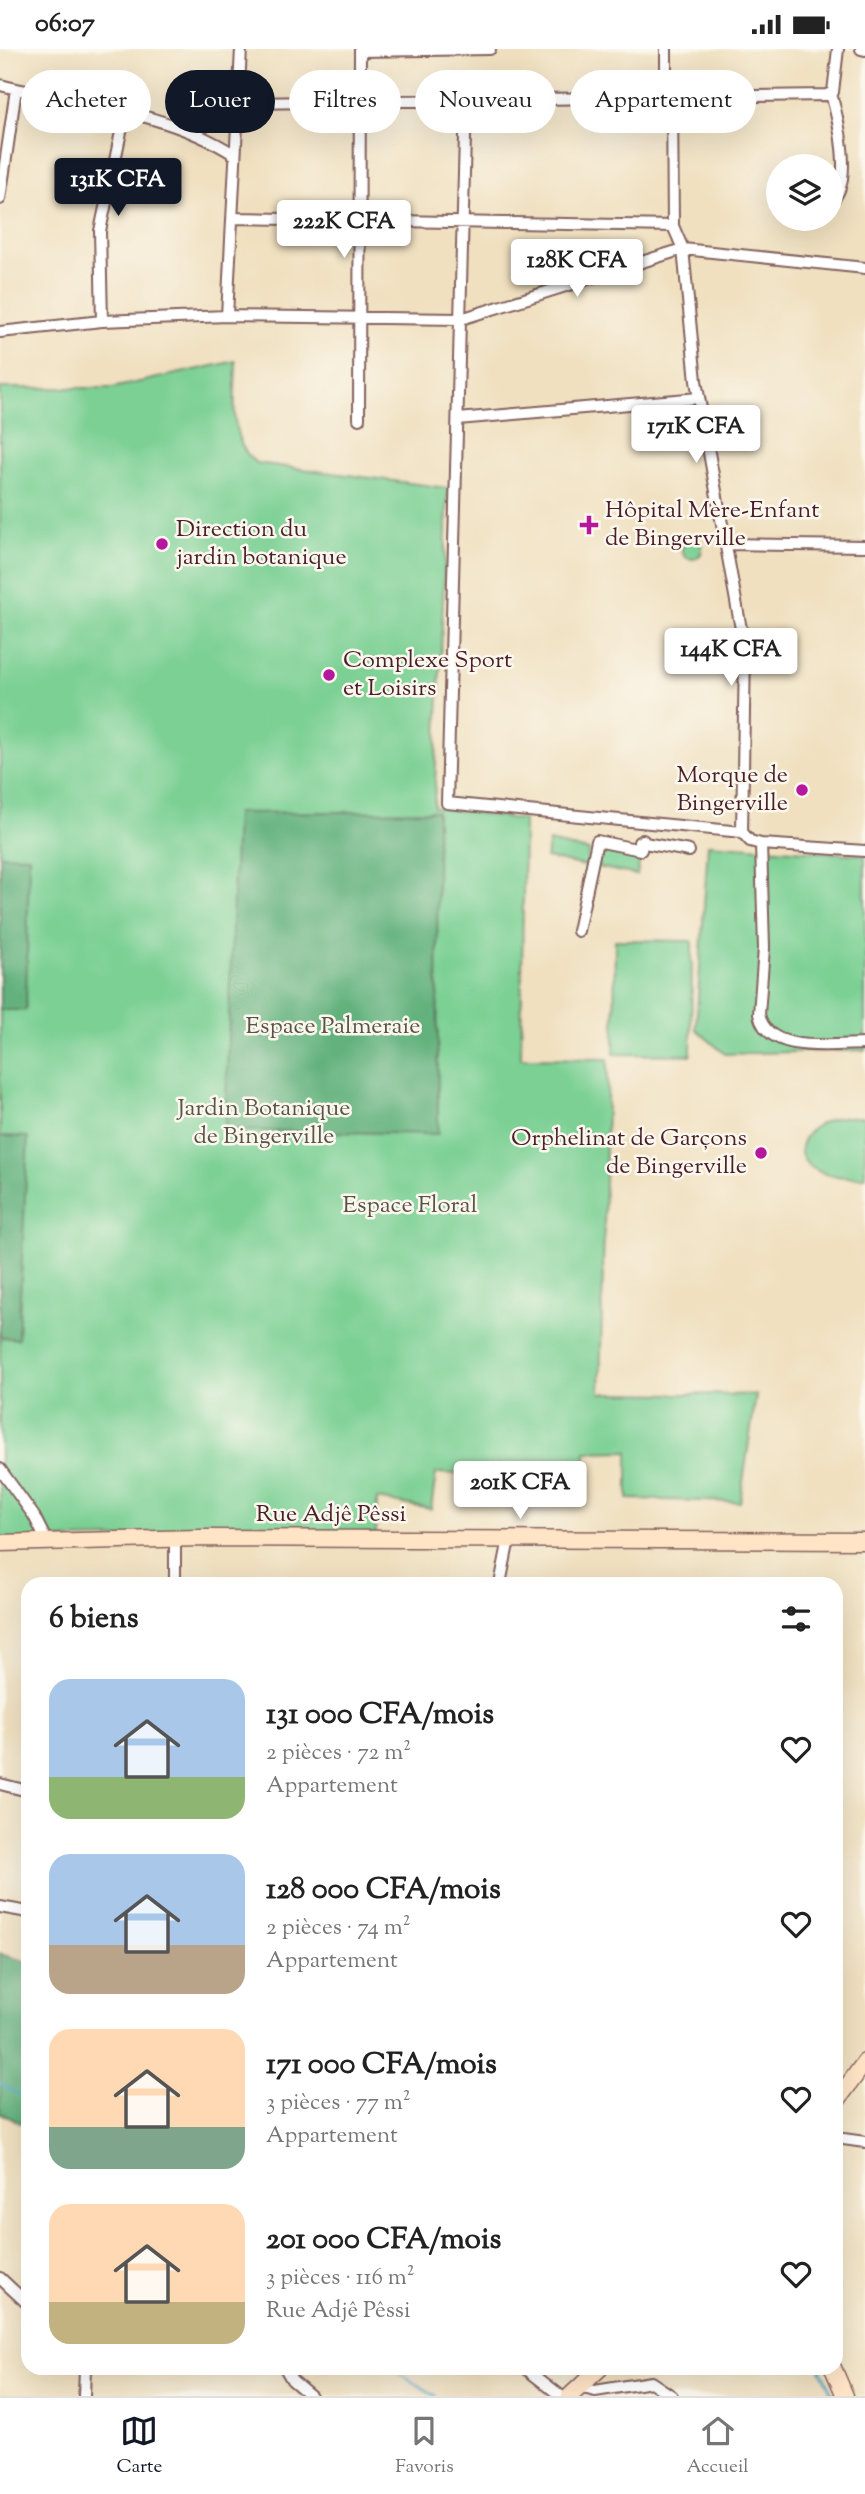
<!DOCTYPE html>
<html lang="fr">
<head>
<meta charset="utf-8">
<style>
	body { margin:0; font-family:"Sorts Mill Goudy",serif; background:#f6f6f6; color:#222; height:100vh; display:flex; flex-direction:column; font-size:26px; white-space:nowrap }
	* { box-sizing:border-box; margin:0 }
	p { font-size:23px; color:#767676 }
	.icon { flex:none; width:38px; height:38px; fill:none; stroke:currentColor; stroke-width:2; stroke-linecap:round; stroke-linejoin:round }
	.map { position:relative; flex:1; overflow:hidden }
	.drawer { position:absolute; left:21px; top:1528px; width:822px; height:798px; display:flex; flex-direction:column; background:#fff; border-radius:21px; box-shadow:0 7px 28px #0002 }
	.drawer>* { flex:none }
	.top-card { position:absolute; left:21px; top:21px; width:824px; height:63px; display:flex; gap:14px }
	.controls { position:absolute; left:766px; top:105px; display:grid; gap:14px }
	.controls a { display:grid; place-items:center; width:77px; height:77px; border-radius:50%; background:#fff; box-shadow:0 7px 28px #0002; font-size:35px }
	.price { position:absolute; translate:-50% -60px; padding:0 16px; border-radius:7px; background:#fff; color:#222; font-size:23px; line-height:46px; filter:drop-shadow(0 2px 4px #0008) }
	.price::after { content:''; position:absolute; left:50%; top:42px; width:21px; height:16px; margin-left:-10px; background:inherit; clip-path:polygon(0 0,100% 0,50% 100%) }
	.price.active { background:#111827; color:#fff }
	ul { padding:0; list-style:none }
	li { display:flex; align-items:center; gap:21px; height:175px; padding:0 28px }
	li span { display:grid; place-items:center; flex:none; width:196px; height:140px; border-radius:21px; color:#555 }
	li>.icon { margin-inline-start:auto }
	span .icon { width:84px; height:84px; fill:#fffc; stroke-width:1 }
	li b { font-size:30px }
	h2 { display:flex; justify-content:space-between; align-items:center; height:84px; padding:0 28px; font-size:30px }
	.chip { padding:0 24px; border-radius:32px; background:#fff; box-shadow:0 7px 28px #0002; font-size:24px; line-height:63px }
	.chip.active { background:#111827; color:#fff }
	.status { display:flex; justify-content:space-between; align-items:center; height:49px; padding:0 35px; background:#fff; direction:ltr }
	.status svg { height:19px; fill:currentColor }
	.menu { display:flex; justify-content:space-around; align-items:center; height:98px; border-top:2px solid #e0e0e0; background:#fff; font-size:19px; color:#767676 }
	.menu a { display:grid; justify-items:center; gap:4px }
	.menu .active { color:#111827 }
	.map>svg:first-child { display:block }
</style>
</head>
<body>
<div class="status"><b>06:07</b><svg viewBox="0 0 49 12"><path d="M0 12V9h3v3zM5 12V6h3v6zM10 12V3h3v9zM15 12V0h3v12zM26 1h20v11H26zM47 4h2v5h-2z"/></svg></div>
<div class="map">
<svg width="865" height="2347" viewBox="0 0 865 2347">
	<rect width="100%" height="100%" fill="#fbf7ec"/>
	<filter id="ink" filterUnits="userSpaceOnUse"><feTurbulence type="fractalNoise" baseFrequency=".0143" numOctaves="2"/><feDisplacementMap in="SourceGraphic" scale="14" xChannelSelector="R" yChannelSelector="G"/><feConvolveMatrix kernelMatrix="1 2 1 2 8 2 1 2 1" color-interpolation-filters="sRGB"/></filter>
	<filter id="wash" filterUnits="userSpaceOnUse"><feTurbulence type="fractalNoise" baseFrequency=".00686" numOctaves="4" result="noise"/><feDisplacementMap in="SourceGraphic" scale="28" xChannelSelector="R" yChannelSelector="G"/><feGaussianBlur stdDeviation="1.57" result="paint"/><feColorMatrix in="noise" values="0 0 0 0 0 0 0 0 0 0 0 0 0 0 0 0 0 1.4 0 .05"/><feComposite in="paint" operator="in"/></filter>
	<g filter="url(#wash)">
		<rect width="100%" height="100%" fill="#f0e0c0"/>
		<path fill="#7bd094" stroke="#627860" stroke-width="2" d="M 236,312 C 236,347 226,390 256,414 L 448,439 L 434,758 L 524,771 L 521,1009 L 608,1010 L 600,1344 L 756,1346 L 740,1453 L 628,1450 L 628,1402 L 586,1403 L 586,1431 L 436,1424 L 431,1460 L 377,1450 L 376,1485 L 0,1491 L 0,339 L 112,339 Z
			M682 500a10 10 0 1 1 20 0a10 10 0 1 1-20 0Z
			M 549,793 L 589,802 L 586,817 L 546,809 Z
			M 708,795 L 865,806 L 865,1001 L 725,1005 L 696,980 Z
			M 600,802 L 640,810 L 637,826 L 597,818 Z
			M 615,891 L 692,892 L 691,1006 L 614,1005 Z
			M 841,1068 L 865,1068 L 865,1128 C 852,1128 839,1129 826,1125 C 781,1111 803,1073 841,1068 Z"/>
		<path fill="#64b27e" stroke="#576854" stroke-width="2" d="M 437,762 L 438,1085 L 225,1081 L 236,764 Z
			M 0,806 L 29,807 L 26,961 L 0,961 Z
			M 0,1087 L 28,1088 L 18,1290 L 0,1288 Z
			M 0,1905 L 28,1913 L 28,2078 L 0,2064 Z"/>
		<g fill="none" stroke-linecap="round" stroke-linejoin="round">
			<path stroke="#4ba5c8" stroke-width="2.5" d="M 0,2034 L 28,2051
				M 392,2319 L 436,2347
				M 820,2319 L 833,2347"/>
		</g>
	</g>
	<g filter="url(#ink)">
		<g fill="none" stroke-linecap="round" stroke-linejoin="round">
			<g stroke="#84635f" stroke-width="14">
				<path id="street" d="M 861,0 L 865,1
					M 360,2 L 490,0
					M 0,36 C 77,55 168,62 235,106
					M 831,45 C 838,69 854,135 831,152
					M 666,47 L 666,0
					M 672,47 L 673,177
					M 466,50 L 447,754 L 742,783 L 750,792 L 761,795 L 865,802
					M 238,54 L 827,46 L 833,43 L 838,0
					M 0,150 L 16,40
					M 232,169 L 673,177 L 683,200 L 696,332 L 745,602 L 742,783
					M 227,267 L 241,0
					M 102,272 L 100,182 L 125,64
					M 0,283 L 102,272 L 227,267 L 461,270 L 683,200 L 865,219
					M 359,370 L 360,0
					M 458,370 L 699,349
					M 727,495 L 865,497
					M 639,793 L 689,802
					M 761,795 L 764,899 L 759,965 C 767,1006 833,995 865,995
					M 578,882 L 597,792 L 641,801 L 643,791
					M 0,1420 L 34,1467 L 47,1493
					M 175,1535 L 175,1489
					M 500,1535 L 509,1490
					M 0,1735 L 28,1742
					M 0,1858 L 28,1863
					M 836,2089 L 865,2093
					M 0,2229 L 28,2255
					M 285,2319 L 292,2331 L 311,2347
					M 525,2319 L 561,2347
					M 579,2338 L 595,2342 L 651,2333 L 672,2347
					M 84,2347 L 85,2319"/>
			</g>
			<g stroke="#84635f" stroke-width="19">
				<path id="secondary" d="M 0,1494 L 200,1489 L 865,1492
					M 836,2053 L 865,2013
					M 833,2319 L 845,2347
					M 570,2347 L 600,2319"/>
			</g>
			<use href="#street" stroke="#fff" stroke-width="10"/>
			<use href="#secondary" stroke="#ffe4c6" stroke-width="16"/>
		</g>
	</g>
	<g fill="#b5179e" stroke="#fbf7ec" stroke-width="2.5">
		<path d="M585.5 465.5h7v7h7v7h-7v7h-7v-7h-7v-7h7z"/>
		<circle cx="162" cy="495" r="7"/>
		<circle cx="329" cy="626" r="7"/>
		<circle cx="802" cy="741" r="7"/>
		<circle cx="761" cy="1104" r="7"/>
	</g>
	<g text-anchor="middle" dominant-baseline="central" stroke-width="5" stroke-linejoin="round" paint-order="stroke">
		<g font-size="24" fill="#4a1f2b" stroke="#fbf7ec" text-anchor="start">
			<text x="605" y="462">Hôpital Mère-Enfant<tspan x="605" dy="28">de Bingerville</tspan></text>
			<text x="176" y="481">Direction du<tspan x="176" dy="28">jardin botanique</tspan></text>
			<text x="343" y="612">Complexe Sport<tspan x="343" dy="28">et Loisirs</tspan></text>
			<text x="788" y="727" text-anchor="end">Morque de<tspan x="788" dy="28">Bingerville</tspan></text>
			<text x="747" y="1090" text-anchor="end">Orphelinat de Garçons<tspan x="747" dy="28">de Bingerville</tspan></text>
		</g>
		<g font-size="24" fill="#59544a" stroke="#fbf7ec">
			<text x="333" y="978">Espace Palmeraie</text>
			<text x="264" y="1060">Jardin Botanique<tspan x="264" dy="28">de Bingerville</tspan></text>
			<text x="410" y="1157">Espace Floral</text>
		</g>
		<g font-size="24" fill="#4a1f2b" stroke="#fbf7ec">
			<text x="331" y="1466">Rue Adjê Pêssi</text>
		</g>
	</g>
</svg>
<div class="controls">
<a><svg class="icon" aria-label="layers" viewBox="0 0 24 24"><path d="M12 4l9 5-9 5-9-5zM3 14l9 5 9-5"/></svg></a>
</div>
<b class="price active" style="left:118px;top:169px">131K CFA</b>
<b class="price" style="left:344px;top:211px">222K CFA</b>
<b class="price" style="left:577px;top:250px">128K CFA</b>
<b class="price" style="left:696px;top:416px">171K CFA</b>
<b class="price" style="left:731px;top:639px">144K CFA</b>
<b class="price" style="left:520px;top:1472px">201K CFA</b>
<div class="top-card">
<a class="chip">Acheter</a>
<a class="chip active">Louer</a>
<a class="chip">Filtres</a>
<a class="chip">Nouveau</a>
<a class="chip">Appartement</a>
</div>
<section class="drawer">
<h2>6 biens<svg class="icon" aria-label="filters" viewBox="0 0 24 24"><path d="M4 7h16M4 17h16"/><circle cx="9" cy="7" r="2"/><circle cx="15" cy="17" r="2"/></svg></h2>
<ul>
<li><span style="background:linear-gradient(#a9c7e8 70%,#8fb573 0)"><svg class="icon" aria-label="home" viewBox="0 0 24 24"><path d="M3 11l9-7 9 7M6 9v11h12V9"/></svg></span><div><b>131 000 CFA/mois</b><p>2 pièces · 72 m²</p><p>Appartement</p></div><svg class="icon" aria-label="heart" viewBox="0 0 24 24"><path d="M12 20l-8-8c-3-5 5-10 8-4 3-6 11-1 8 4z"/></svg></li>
<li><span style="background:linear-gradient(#a9c7e8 65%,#b9a48a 0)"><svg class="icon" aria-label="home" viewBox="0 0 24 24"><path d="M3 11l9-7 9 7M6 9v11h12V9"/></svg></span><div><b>128 000 CFA/mois</b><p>2 pièces · 74 m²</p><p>Appartement</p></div><svg class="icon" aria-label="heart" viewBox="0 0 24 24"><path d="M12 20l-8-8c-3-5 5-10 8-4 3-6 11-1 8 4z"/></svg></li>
<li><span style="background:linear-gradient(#ffd9b3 70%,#7fa58c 0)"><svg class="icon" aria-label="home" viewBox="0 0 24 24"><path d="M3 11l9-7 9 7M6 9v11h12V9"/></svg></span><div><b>171 000 CFA/mois</b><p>3 pièces · 77 m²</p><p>Appartement</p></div><svg class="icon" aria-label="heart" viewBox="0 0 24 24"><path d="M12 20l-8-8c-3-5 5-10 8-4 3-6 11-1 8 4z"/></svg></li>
<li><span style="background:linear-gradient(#ffd9b3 70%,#c2b280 0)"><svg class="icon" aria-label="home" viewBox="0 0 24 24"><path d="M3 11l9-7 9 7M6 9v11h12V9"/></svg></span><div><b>201 000 CFA/mois</b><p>3 pièces · 116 m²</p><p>Rue Adjê Pêssi</p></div><svg class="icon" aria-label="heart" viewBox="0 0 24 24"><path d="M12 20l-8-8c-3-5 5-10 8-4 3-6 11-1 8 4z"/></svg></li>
</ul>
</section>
</div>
<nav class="menu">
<a class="active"><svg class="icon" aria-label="map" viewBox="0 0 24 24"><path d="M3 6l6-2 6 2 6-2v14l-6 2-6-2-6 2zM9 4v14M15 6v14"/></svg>Carte</a>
<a><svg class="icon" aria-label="saved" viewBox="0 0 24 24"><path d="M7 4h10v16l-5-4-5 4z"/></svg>Favoris</a>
<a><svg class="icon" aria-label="home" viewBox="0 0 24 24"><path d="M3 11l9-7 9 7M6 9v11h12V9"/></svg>Accueil</a>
</nav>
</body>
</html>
